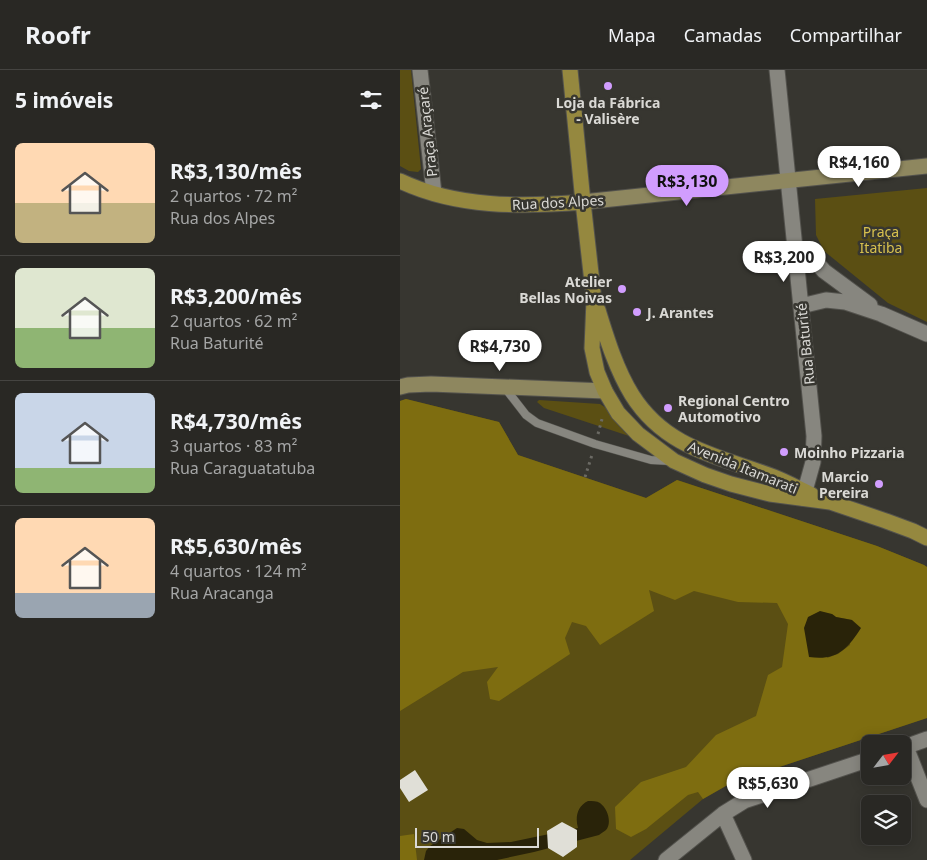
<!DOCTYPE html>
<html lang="pt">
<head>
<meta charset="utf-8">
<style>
	body { margin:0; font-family:"Noto Sans",sans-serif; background:#31302c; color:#f1f3f6; height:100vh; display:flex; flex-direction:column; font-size:19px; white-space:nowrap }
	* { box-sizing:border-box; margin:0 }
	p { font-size:16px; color:#a5a6a6 }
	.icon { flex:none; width:28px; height:28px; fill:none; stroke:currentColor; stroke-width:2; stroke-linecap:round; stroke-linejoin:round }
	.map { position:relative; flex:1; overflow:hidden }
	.details { display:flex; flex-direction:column; background:#292824; width:400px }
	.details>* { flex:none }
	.needle { width:32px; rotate:59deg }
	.fabs { position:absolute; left:461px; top:665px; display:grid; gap:10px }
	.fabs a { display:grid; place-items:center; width:50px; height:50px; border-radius:8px; background:#292824; box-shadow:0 2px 12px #0003,0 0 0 1px #454441; font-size:25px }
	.scale { position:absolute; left:15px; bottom:12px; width:124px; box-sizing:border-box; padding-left:5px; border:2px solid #dad9d5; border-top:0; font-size:14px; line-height:18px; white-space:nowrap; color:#dad9d5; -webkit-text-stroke:4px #373630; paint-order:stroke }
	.price { position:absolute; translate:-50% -42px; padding:0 11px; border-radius:18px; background:#fff; color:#222; font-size:16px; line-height:32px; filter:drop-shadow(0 1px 2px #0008) }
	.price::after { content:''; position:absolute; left:50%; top:30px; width:15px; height:11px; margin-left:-8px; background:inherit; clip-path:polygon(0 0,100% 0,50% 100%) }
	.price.current { background:#d19dfe; color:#111 }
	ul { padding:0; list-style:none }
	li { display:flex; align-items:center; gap:15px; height:125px; padding:0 15px }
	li+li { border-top:1px solid #454441 }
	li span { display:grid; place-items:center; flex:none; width:140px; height:100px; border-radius:8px; color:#555 }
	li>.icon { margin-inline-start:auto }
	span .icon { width:60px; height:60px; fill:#fffc; stroke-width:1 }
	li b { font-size:21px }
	h2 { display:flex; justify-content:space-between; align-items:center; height:60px; padding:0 15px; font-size:21px }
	header { display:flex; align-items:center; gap:30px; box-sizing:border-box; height:70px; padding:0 25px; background:#292824; border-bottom:1px solid #454441 }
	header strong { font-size:24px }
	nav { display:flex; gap:28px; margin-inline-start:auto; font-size:18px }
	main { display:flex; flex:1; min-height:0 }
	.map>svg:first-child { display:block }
</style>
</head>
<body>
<header>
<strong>Roofr</strong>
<nav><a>Mapa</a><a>Camadas</a><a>Compartilhar</a></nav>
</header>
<main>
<section class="details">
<h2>5 imóveis<svg class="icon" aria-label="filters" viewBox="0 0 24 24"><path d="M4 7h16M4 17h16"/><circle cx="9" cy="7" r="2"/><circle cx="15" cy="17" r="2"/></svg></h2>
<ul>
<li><span style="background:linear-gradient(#ffd9b3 60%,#c2b280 0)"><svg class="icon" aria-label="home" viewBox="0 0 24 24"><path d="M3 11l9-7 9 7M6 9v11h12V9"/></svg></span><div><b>R$3,130/mês</b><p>2 quartos · 72 m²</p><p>Rua dos Alpes</p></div></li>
<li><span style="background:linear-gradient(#dfe7d0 60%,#8fb573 0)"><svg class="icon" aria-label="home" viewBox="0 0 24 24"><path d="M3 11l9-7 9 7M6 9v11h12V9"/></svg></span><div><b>R$3,200/mês</b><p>2 quartos · 62 m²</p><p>Rua Baturité</p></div></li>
<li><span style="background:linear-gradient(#c9d6e8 75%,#8fb573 0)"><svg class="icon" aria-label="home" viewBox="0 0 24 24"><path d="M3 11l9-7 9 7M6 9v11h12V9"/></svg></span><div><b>R$4,730/mês</b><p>3 quartos · 83 m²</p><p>Rua Caraguatatuba</p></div></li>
<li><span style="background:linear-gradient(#ffd9b3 75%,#9aa5b1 0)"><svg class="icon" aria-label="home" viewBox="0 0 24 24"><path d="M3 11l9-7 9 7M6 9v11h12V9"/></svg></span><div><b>R$5,630/mês</b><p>4 quartos · 124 m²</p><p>Rua Aracanga</p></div></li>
</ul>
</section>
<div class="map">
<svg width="527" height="790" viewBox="0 0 527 790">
	<rect width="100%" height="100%" fill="#373630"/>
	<path fill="#5b4f13" d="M 0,0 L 11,0 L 21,99 L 18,102 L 9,101 L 0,96 Z
		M 527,118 L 527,252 L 488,233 L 424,181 L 416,165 L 415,129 Z
		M 6,329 L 99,352 L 118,385 L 246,428 L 277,410 L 477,476 L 524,495 L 527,497 L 527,648 L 331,713 L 303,729 L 230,790 L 0,790 L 0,331 Z
		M 139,330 L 200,334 L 206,338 L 229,366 L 144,338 L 137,332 Z"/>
	<path fill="#7e6d10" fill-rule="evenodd" d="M 6,329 L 99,352 L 118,385 L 246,428 L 277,410 L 477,476 L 524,495 L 527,497 L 527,648 L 331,713 L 303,729 L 298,722 L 288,725 L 246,759 L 231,767 L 216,759 L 215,737 L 241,712 L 286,697 L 316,665 L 356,646 L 368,605 L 382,597 L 388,554 L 377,533 L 338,532 L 294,521 L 275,530 L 249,520 L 254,541 L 200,575 L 186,556 L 172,552 L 165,568 L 170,584 L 99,631 L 90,629 L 87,612 L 98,597 L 63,602 L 0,641 L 0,331 ZM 432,544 L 436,547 L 452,550 L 450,575 L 438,584 L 427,588 Z
		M 14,764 L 17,790 L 0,790 L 0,766 Z"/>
	<path fill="#292309" d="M 420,541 L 432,544 L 436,547 L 452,550 L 461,558 C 447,580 436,591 409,587 L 404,558 L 408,547 Z
		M 188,731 C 192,731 197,731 200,733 C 208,739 212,753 206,760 C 204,762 201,763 199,765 L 134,782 L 97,790 L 24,790 L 26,781 L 30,776 L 57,758 L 64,759 L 77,770 L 87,773 L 111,772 L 178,758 C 175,748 177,736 188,731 Z"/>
	<path fill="#e0dfd7" d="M 15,700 L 28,720 L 9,732 L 0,718 L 0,710 Z
		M 162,752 L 177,760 L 177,777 L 163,787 L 148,778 L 147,761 Z"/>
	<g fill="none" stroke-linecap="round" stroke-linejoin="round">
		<g stroke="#53524d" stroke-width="9">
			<path id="lane" d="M 105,318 L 126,345 L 137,353 L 195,374 L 251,390 L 270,391"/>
		</g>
		<g stroke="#53524d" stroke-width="17">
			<path id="street" d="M 20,0 L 34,123
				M 377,0 L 414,366 L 413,392 L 403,428
				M 395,181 L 417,193 L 424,201 L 470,235
				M 401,236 L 426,230 L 445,232 L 481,244 L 527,264
				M 506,677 L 527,730
				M 502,678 L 527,669
				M 323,744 L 344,790
				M 266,790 L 323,744 L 344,731 L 470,689"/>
		</g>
		<g stroke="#53524d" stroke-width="17">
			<path id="secondary" d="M 183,132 L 527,96
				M 0,317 L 8,315 L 31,314 L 205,321"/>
		</g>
		<g stroke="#53524d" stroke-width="17">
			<path id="primary" d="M 170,0 L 183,132 L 194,230 L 192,278 L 197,302 L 205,321 L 218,343 L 238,364 L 274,391 L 305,405 L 331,414 L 370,424 L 430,432 L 486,451 L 513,461 L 527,468
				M 0,111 C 57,138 121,137 183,132
				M 198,240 C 207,269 216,299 232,325 C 266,379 319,386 374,407 C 387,412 399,419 412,425"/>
		</g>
		<path stroke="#6b6a64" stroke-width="3" stroke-dasharray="2.5 4" stroke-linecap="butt" d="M 198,364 L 202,349
			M 185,407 L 192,385"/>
		<use href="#lane" stroke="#87867f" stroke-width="8"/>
		<use href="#street" stroke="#87867f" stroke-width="15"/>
		<use href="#secondary" stroke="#8e875f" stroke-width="15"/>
		<use href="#primary" stroke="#95883f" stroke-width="15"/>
	</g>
	<g fill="#d19dfe" stroke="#373630" stroke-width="2">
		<circle cx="208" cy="16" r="5"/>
		<circle cx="222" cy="219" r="5"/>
		<circle cx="237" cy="242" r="5"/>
		<circle cx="268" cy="338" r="5"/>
		<circle cx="384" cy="382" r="5"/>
		<circle cx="479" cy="414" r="5"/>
	</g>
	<g text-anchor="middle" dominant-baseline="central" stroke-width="5" stroke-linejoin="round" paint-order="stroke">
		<g font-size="14" font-weight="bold" fill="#dad9d5" stroke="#373630" text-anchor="start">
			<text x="208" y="32" text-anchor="middle">Loja da Fábrica<tspan x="208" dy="16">- Valisère</tspan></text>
			<text x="212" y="211" text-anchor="end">Atelier<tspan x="212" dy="16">Bellas Noivas</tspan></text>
			<text x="247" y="242">J. Arantes</text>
			<text x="278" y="330">Regional Centro<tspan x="278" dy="16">Automotivo</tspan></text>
			<text x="394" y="382">Moinho Pizzaria</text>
			<text x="469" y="406" text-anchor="end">Marcio<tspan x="469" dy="16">Pereira</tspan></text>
		</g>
		<g font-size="14" fill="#dad9d5" stroke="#373630">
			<text transform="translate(27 62) rotate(-96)">Praça Araçaré</text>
			<text transform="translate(158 132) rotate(-3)">Rua dos Alpes</text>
			<text transform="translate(405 274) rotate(-96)">Rua Baturité</text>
			<text transform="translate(343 397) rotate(22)">Avenida Itamarati</text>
		</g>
		<g font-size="14" fill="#d8c14e" stroke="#373630">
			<text x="481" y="161">Praça<tspan x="481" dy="16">Itatiba</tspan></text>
		</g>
	</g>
</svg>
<div class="fabs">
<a><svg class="needle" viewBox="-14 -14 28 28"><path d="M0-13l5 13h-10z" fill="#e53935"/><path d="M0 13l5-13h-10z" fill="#a5a6a6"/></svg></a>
<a><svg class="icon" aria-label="layers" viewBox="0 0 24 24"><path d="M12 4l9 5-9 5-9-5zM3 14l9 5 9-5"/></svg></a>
</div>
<div class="scale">50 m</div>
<b class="price" style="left:459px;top:118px">R$4,160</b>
<b class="price current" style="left:287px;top:137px">R$3,130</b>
<b class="price" style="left:384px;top:213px">R$3,200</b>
<b class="price" style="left:100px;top:302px">R$4,730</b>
<b class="price" style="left:368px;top:739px">R$5,630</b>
</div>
</main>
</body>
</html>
